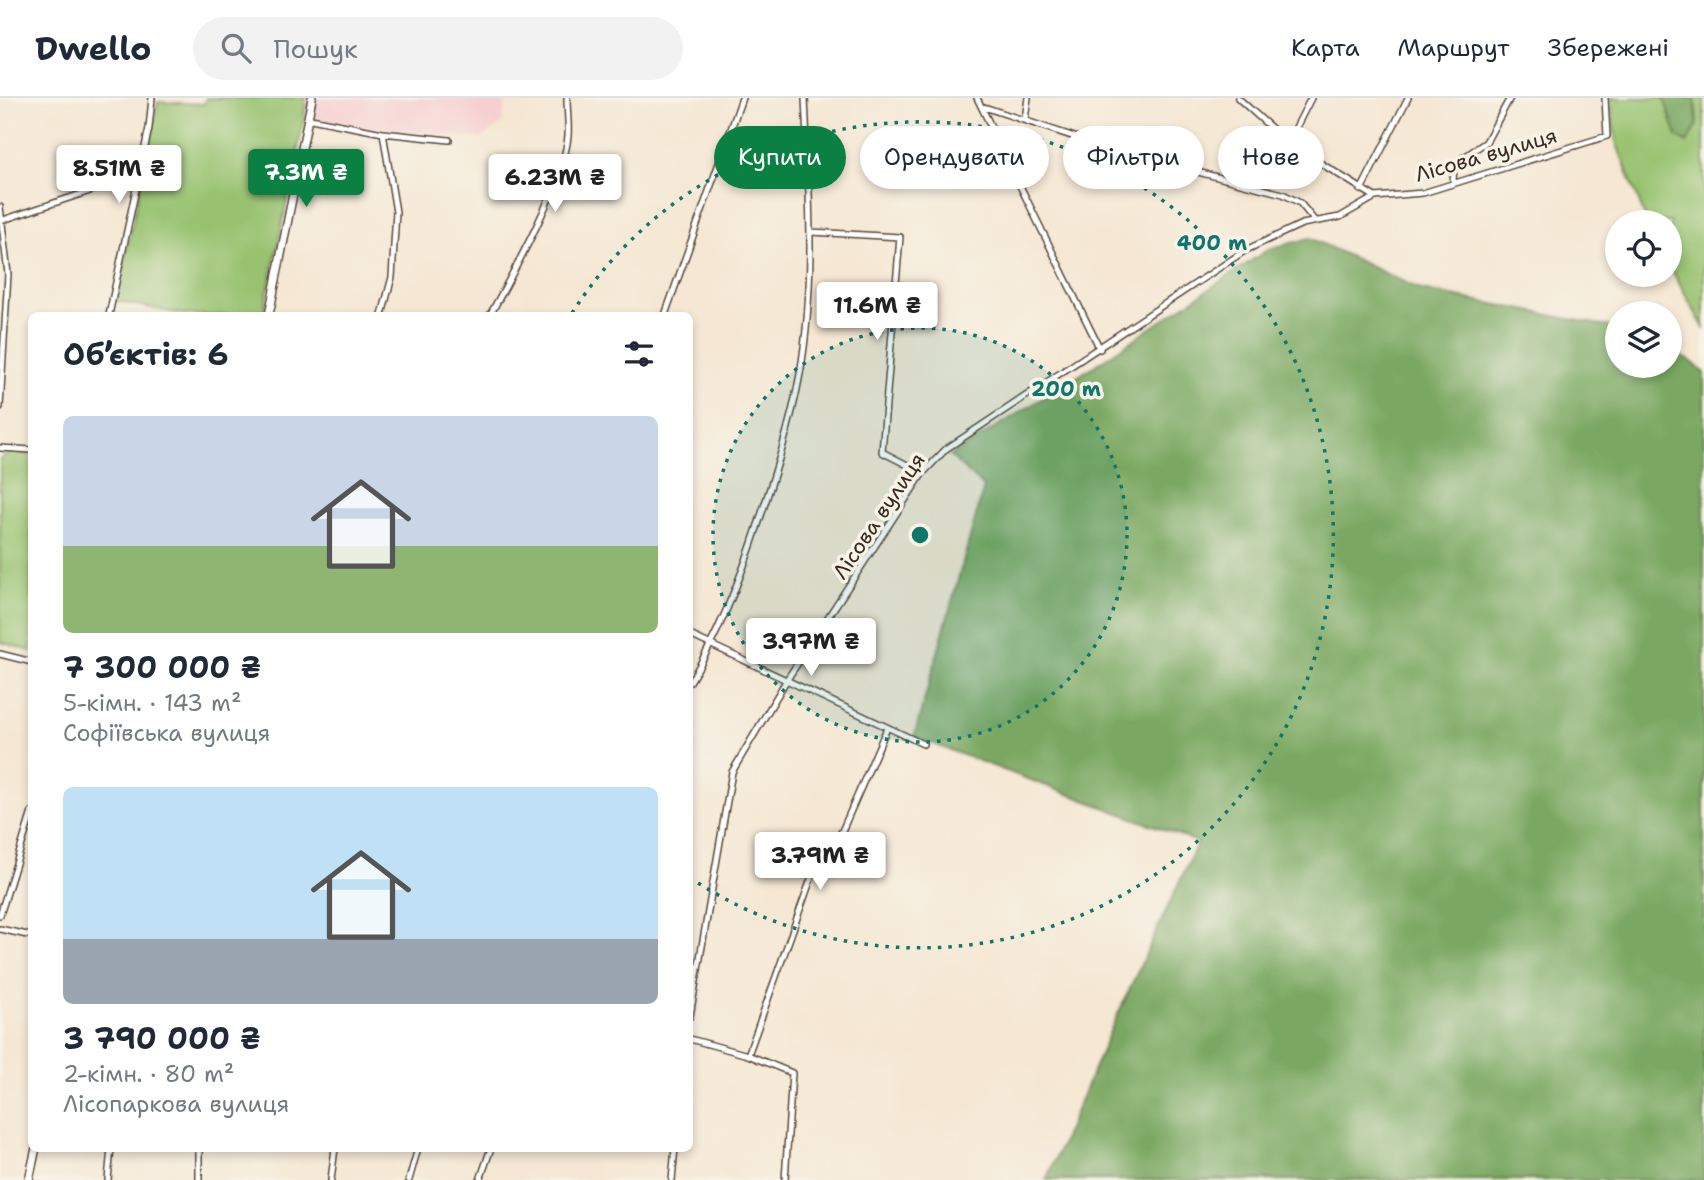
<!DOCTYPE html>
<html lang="uk">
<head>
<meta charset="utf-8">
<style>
	body { margin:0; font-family:"Shantell Sans",sans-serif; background:#f2f2f3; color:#1f2937; height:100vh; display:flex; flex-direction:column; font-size:26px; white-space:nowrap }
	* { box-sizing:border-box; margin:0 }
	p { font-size:23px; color:#747a83 }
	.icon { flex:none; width:38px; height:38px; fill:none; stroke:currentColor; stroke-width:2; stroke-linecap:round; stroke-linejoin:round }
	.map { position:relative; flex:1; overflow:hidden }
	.details { position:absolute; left:28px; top:214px; width:665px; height:840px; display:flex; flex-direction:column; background:#fff; border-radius:10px; box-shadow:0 4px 10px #0003 }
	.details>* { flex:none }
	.hud { position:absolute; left:714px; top:28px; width:665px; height:63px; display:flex; gap:14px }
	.tools { position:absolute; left:1605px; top:112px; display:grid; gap:14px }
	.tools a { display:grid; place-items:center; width:77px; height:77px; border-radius:50%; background:#fff; box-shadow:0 4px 10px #0003; font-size:35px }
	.price { position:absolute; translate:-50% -60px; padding:0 16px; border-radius:7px; background:#fff; color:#222; font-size:23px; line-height:46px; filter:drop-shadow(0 2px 4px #0008) }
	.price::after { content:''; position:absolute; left:50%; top:42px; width:21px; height:16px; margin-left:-10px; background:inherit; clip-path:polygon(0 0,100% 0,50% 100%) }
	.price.on { background:#0b8043; color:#fff }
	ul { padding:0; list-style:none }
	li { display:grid; align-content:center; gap:14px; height:371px; padding:0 35px }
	li span { display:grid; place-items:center; height:217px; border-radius:10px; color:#555 }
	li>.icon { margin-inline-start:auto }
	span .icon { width:126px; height:126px; fill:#fffc; stroke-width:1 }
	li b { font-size:30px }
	h2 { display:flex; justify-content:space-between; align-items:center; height:84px; padding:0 35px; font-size:30px }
	.tag { padding:0 24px; border-radius:32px; background:#fff; box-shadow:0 4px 10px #0003; font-size:24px; line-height:63px }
	.tag.on { background:#0b8043; color:#fff }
	header { display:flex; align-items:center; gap:42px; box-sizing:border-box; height:98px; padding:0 35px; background:#fff; border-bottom:2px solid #e0e1e3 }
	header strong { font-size:33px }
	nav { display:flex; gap:38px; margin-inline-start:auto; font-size:24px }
	.search { width:490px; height:63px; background:#f2f2f3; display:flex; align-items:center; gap:18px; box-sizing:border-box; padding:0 24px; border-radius:38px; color:#747a83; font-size:26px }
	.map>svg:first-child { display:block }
</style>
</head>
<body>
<header>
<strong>Dwello</strong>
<div class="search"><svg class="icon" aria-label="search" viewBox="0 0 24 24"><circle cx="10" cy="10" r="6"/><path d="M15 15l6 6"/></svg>Пошук</div>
<nav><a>Карта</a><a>Маршрут</a><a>Збережені</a></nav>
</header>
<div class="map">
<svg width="1704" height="1082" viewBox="0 0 1704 1082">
	<rect width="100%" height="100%" fill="#f7f3e8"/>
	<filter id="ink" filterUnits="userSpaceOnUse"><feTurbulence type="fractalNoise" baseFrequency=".0143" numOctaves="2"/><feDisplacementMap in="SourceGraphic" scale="14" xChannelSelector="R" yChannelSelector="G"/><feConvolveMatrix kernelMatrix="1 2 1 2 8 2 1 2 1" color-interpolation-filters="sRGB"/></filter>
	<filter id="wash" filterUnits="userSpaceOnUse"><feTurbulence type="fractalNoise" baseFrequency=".00686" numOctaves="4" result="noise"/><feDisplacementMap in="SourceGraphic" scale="28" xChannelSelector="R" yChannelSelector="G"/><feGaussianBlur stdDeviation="1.57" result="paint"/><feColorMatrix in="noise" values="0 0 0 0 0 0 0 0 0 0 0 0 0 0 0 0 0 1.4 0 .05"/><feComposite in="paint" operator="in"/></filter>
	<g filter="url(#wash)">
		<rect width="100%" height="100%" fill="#f5e7d3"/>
		<path fill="#f7cfd1" d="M 306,0 L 506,0 L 502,26 L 481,40 L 304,22 Z"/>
		<path fill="#98c26f" stroke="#6a7646" stroke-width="2" d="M 206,0 L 306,0 L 304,22 L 263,217 L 186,217 L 116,203 L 158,4 L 204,6 Z
			M 1610,0 L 1664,0 L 1677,38 L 1697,27 L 1695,0 L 1704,0 L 1704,230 L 1670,169 L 1670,124 L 1647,124 L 1616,44 Z
			M 12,353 L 31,356 L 31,553 L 0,544 L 0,361 Z"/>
		<path fill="#7aa862" stroke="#5a6940" stroke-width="2" d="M 1664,0 L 1695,0 L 1697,27 L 1687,45 L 1677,38 Z
			M 1310,140 L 1421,192 L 1617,230 L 1617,268 L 1670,268 L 1670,253 L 1691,263 L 1704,275 L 1704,1082 L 1046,1082 L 1112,929 L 1198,744 L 914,639 L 984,389 L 950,358 L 1091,270 L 1269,151 Z"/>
	</g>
	<g filter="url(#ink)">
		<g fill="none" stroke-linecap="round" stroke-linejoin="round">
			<g stroke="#574639" stroke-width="8">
				<path id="minor" d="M 977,0 L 1100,251
					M 1238,0 L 1288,45 L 1375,99
					M 981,8 L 1120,54 L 1283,96 L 1300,105 L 1314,122
					M 311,21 L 383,35 L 449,42
					M 1025,21 L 1028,0
					M 1288,45 L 1311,0
					M 1453,85 L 1454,66 L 1486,44 L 1510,0
					M 1361,92 L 1408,0
					M 0,109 L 8,176 L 0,309
					M 0,123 L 138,77
					M 811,134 L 900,139 L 882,354 L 923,375
					M 109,217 L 149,30 L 152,0
					M 382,217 L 392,179 L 396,114 L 383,35
					M 490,217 C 513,175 564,84 568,38 C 569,26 567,13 567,0
					M 665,217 L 742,0
					M 0,350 L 32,352
					M 690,537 L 923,646
					M 0,556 L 32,564
					M 690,584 C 720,534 741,480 759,424 C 775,375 791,326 800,276 C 816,184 809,92 805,0
					M 0,817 L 32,714
					M 0,831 L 32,838
					M 690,918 L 732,674 L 786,583 L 923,375 L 946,351 L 1246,152 L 1302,126 L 1340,119 L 1375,99 L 1423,95 L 1607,38 L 1605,0
					M 690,941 L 748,957 L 792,975 L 785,1082
					M 748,957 L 812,778 L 842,733 L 887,630
					M 108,1082 L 111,1050
					M 199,1082 L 199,1050
					M 331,1082 L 335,1050
					M 409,1082 L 418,1050
					M 480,1082 L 491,1050
					M 672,1082 L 675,1050"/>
			</g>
			<g stroke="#574639" stroke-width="10">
				<path id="tertiary" d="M 269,217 L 312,0
					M 29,1082 L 36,1050"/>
			</g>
			<use href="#minor" stroke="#fff" stroke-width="5"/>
			<use href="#tertiary" stroke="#fff" stroke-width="7"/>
		</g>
	</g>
	<circle cx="920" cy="437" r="207" fill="#0f766e" fill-opacity=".12"/>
	<g fill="none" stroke="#0f766e" stroke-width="3.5" stroke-dasharray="3.5 7">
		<circle cx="920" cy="437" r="207"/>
		<path d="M572 215A413 413 0 1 1 692 781"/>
	</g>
	<g text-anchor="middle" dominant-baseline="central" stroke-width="7" stroke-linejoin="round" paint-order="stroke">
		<g font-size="21" fill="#3b2a1e" stroke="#f7f3e8">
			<text transform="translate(1486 57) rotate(-16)">Лісова вулиця</text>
			<text transform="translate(879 418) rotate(-56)">Лісова вулиця</text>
		</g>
	</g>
	<circle cx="920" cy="437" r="10" fill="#0f766e" stroke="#f7f3e8" stroke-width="3.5"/>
	<g font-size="21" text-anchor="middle" font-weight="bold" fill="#0f766e" stroke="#f7f3e8" stroke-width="7" stroke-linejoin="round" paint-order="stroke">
		<text x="1212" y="152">400 m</text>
		<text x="1066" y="298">200 m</text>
	</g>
</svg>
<div class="tools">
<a><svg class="icon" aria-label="locate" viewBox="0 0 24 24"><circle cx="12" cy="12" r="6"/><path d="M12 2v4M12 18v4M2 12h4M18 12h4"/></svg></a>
<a><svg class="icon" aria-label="layers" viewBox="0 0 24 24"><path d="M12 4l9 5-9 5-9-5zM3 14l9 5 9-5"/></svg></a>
</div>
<b class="price" style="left:119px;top:107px">8.51M ₴</b>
<b class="price on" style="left:306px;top:111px">7.3M ₴</b>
<b class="price" style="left:555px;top:116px">6.23M ₴</b>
<b class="price" style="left:877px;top:244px">11.6M ₴</b>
<b class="price" style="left:811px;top:580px">3.97M ₴</b>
<b class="price" style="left:820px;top:794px">3.79M ₴</b>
<div class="hud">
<a class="tag on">Купити</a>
<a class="tag">Орендувати</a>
<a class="tag">Фільтри</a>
<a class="tag">Нове</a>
</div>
<section class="details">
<h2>Об’єктів: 6<svg class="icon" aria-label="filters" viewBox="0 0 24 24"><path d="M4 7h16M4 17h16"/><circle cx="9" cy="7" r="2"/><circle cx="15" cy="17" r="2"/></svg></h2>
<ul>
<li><span style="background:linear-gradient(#c9d6e8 60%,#8fb573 0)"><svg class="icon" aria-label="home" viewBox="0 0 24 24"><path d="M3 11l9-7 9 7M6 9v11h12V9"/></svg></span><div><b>7 300 000 ₴</b><p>5-кімн. · 143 m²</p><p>Софіївська вулиця</p></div></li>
<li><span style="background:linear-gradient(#bfe0f5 70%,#9aa5b1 0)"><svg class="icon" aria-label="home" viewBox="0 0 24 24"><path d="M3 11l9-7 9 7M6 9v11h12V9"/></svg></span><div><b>3 790 000 ₴</b><p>2-кімн. · 80 m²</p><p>Лісопаркова вулиця</p></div></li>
</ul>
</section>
</div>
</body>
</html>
